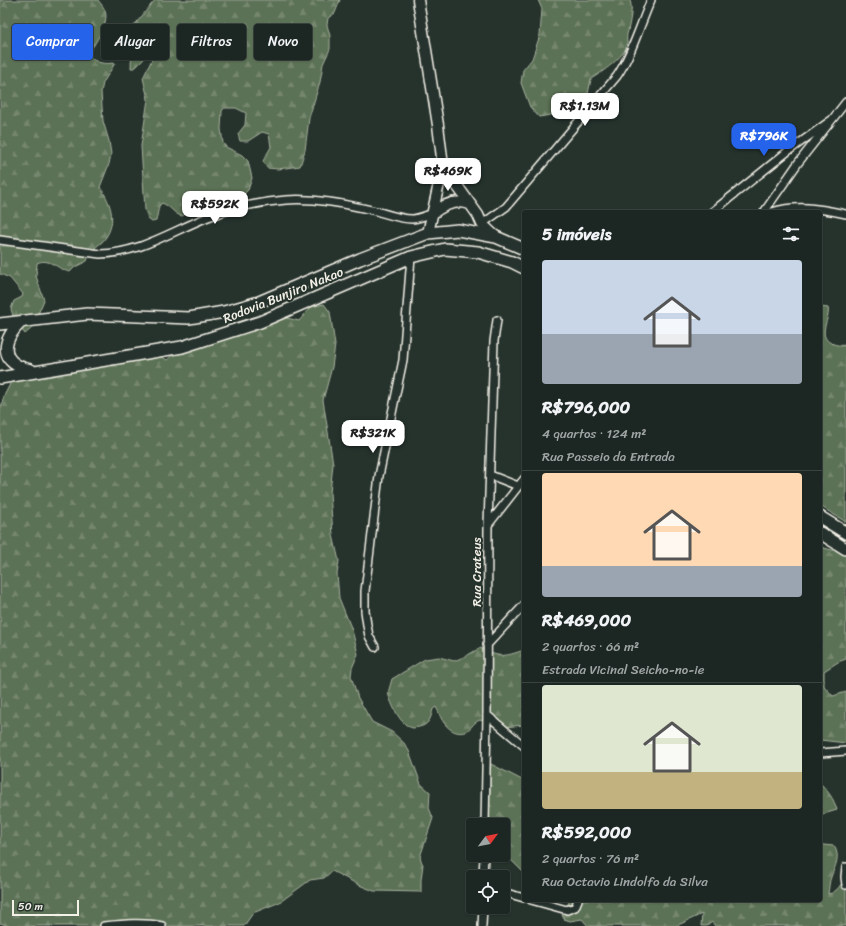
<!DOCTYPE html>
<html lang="pt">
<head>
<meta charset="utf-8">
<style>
	body { margin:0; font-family:Sriracha,sans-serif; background:#29322f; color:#f1f3f6; height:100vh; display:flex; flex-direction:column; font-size:15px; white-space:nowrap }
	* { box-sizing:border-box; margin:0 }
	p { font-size:13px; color:#a0a5a5 }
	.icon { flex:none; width:22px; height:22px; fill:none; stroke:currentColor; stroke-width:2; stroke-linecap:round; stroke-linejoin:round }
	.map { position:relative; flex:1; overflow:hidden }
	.side { position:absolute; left:522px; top:210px; width:300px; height:692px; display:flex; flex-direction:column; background:#1c2622; border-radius:4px; box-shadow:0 1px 3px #0004,0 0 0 1px #3a4340 }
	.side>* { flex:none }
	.hud { position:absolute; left:12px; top:24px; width:380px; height:36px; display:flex; gap:8px }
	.needle { width:26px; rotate:58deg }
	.buttons { position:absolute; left:466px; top:818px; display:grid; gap:8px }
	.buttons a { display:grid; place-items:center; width:44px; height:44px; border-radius:4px; background:#1c2622; box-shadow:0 1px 3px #0004,0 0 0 1px #3a4340; font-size:20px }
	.scale { position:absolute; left:12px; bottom:10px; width:67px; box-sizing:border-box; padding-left:4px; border:2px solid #f4f1e8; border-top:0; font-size:11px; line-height:14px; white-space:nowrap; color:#f4f1e8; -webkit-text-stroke:3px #26332d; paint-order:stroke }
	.price { position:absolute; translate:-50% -34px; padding:0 9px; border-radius:8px; background:#fff; color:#222; font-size:13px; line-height:26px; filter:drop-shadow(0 1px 2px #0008) }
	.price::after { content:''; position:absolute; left:50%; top:24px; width:12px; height:9px; margin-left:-6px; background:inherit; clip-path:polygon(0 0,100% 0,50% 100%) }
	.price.on { background:#2563eb; color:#fff }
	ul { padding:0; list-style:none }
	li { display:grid; align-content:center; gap:8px; height:212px; padding:0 20px }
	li+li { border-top:1px solid #3a4340 }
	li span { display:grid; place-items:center; height:124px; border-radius:4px; color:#555 }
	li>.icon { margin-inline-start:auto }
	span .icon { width:72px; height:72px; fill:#fffc; stroke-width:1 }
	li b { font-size:17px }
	h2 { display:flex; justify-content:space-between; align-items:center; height:48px; padding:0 20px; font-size:17px }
	.pill { padding:0 14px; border-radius:4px; background:#1c2622; box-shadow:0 1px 3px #0004,0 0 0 1px #3a4340; font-size:14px; line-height:36px }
	.pill.on { background:#2563eb; color:#fff }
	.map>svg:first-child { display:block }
</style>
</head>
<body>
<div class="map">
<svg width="846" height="926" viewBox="0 0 846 926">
	<defs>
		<pattern id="forest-firs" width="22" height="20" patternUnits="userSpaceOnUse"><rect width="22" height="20" fill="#5c7256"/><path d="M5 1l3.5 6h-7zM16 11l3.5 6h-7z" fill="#74876e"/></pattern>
	</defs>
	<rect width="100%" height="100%" fill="#26332d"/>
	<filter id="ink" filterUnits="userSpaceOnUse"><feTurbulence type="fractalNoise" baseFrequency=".025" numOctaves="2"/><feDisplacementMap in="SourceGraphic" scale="8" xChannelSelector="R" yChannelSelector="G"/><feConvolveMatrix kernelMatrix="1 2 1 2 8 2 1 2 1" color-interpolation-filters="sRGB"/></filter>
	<g filter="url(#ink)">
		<path fill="url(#forest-firs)" stroke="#a8b29f" d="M 0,0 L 98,0 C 100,3 104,7 105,11 C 110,22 94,45 88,54 C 95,64 104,64 115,63 L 103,83 L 101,92 L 103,121 L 109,141 L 111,154 L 109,164 L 100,187 C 112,204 118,225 102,242 C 93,250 91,249 87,261 L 75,267 L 70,272 C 58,270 50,257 37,263 L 36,276 L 44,300 L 32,328 L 25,334 L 14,319 L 11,309 L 14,301 L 22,297 L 23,294 L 10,278 L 0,274 Z
			M 155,0 L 340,0 L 335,13 L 328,18 L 327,25 L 330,36 L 330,49 L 323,64 L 320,82 L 309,118 L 305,150 L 300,166 L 278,169 L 267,168 L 263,161 L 271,147 L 269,134 L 262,132 L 248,141 L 240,141 L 238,134 L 245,125 L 246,113 L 236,108 L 224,108 L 222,111 L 221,129 L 223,143 L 226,147 L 242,155 L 248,161 L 252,178 L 248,190 L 240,198 L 227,204 L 211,208 L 195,209 L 182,216 C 173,214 172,207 162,203 L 159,206 L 156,221 L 152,222 L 148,219 L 145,210 L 141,146 L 148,99 L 143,78 L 156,51 L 155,47 L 152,47 L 143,60 L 135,68 L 131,68 C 131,53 135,42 133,27 Z
			M 538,0 L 630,0 C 633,11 630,20 628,31 C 626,36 627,39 627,44 C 625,57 602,72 591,79 L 588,94 L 580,107 L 568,112 L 539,117 L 530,107 L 521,83 L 523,70 L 532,59 L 540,35 L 542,9 Z
			M 324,304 L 330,312 L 335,345 L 332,367 L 323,400 L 333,464 L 330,493 L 333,535 L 339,561 L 337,574 L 339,598 L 352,630 L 358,654 L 352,668 L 351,676 L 358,698 L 372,722 L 392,732 L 404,743 L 409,751 L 421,784 L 430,792 L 429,808 L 433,818 L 420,857 L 422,863 L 423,864 L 421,880 L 421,892 L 374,891 L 359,885 L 332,871 L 324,878 L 310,880 L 280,902 L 253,913 L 244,926 L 9,926 L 0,923 L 0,411 L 4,396 L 11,382 L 14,371 L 159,355 L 167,360 L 177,351 L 283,317 L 299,321 L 311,307 Z
			M 820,307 L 828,308 C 831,318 816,335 831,343 C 836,345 840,346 846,345 L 846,522 L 820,506 Z
			M 820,547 L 832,550 L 846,550 L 846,659 L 838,662 L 824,671 L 824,686 L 833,696 L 846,692 L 846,743 L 820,740 Z
			M 480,648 C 499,658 504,657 524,650 L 524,725 L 504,727 L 480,720 C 474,722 472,727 468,730 C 461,736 450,731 445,724 C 441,720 439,712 436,707 L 433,709 C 431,718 429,725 419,727 C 417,727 415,728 413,728 C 400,726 391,703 388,693 L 392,679 L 425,659 L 439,657 L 454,661 L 466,656 Z
			M 489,763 L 524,781 L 524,873 L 511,860 L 503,846 L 503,825 L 485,825 Z
			M 820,783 C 828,791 834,799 837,810 L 820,815 Z
			M 820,843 L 823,845 L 834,846 C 841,857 835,866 831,877 C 829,882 829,888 828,894 C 837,893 842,883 846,876 L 846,926 L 715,926 L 712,922 L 707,926 L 701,926 L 702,914 L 676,926 L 588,926 L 582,919 L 570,921 L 564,919 L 562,915 L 570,900 L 820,900 Z"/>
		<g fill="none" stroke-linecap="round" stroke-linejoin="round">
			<g stroke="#f4f1e8" stroke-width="10">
				<path id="street" d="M 712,212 L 787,152 L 830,121
					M 764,212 L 798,163 L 846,102
					M 772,212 C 798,204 821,209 846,214
					M 482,224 L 506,207 L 617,76 C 632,54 640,25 651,0
					M 0,240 L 100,254 C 140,253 172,231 208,217 C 233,208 259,202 286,200 C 316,198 346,204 376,211 C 387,214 400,219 412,219 C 418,219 426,215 432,214
					M 490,475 L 518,486
					M 488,525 L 524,479
					M 487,645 L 524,605
					M 375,647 L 369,636 L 367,625 L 365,611 L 365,591 L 379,476 L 403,360 L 411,257
					M 487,715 L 524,746
					M 820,753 L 846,751
					M 485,825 L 487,715 L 488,525 L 494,341 L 497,320
					M 846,867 L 845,877 L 846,885
					M 483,877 L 484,855
					M 503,892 L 524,898
					M 531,900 L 567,910 L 575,907 L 578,900
					M 104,926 C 123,924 143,922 162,926
					M 482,926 L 483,907"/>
			</g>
			<g stroke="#f4f1e8" stroke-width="13">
				<path id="secondary" d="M 418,0 L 438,125 L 443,166 L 428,233
					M 443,166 L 478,215 L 482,224 L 496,237
					M 432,214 C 444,204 456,199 470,204"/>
			</g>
			<g stroke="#f4f1e8" stroke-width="14">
				<path id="primary" d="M 21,322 C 0,342 0,364 31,370
					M 0,324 L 87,314 L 189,318 L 224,312 L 259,302 L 360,259 L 428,233 L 458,230 L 496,237 L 524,249
					M 0,378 L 182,347 L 260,322 L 411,257 L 445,249 L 478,252 L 512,262 L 524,268
					M 820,517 L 846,533
					M 820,533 L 846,549"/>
			</g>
			<use href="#street" stroke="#26332d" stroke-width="7"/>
			<use href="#secondary" stroke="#26332d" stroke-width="10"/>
			<use href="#primary" stroke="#26332d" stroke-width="11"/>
		</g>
	</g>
	<g text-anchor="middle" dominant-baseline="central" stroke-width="4" stroke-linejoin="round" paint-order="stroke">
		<g font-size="13" fill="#f4f1e8" stroke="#26332d">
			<text transform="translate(283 295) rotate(-22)">Rodovia Bunjiro Nakao</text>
			<text transform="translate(476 572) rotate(-90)">Rua Crateus</text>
		</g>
	</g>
</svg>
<div class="buttons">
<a><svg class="needle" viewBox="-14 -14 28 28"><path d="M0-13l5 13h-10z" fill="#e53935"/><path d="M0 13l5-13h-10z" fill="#a0a5a5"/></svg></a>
<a><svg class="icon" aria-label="locate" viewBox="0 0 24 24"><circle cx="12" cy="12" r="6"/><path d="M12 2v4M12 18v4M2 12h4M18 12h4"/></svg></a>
</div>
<div class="scale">50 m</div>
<b class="price" style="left:585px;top:127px">R$1.13M</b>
<b class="price on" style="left:764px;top:157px">R$796K</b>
<b class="price" style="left:448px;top:192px">R$469K</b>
<b class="price" style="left:215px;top:225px">R$592K</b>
<b class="price" style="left:373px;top:454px">R$321K</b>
<div class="hud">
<a class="pill on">Comprar</a>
<a class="pill">Alugar</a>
<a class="pill">Filtros</a>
<a class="pill">Novo</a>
</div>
<section class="side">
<h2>5 imóveis<svg class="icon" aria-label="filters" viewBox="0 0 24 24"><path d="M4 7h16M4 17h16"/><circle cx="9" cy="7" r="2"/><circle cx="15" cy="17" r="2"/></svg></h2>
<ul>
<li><span style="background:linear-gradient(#c9d6e8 60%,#9aa5b1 0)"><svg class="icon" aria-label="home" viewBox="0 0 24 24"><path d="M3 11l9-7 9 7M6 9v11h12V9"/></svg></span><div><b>R$796,000</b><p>4 quartos · 124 m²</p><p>Rua Passeio da Entrada</p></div></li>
<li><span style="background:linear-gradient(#ffd9b3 75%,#9aa5b1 0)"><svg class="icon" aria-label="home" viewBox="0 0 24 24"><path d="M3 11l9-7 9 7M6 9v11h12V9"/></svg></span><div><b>R$469,000</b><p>2 quartos · 66 m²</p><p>Estrada Vicinal Seicho-no-ie</p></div></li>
<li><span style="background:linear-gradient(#dfe7d0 70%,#c2b280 0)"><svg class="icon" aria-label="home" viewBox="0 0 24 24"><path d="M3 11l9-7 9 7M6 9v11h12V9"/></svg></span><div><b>R$592,000</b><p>2 quartos · 76 m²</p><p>Rua Octavio Lindolfo da Silva</p></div></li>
</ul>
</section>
</div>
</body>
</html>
